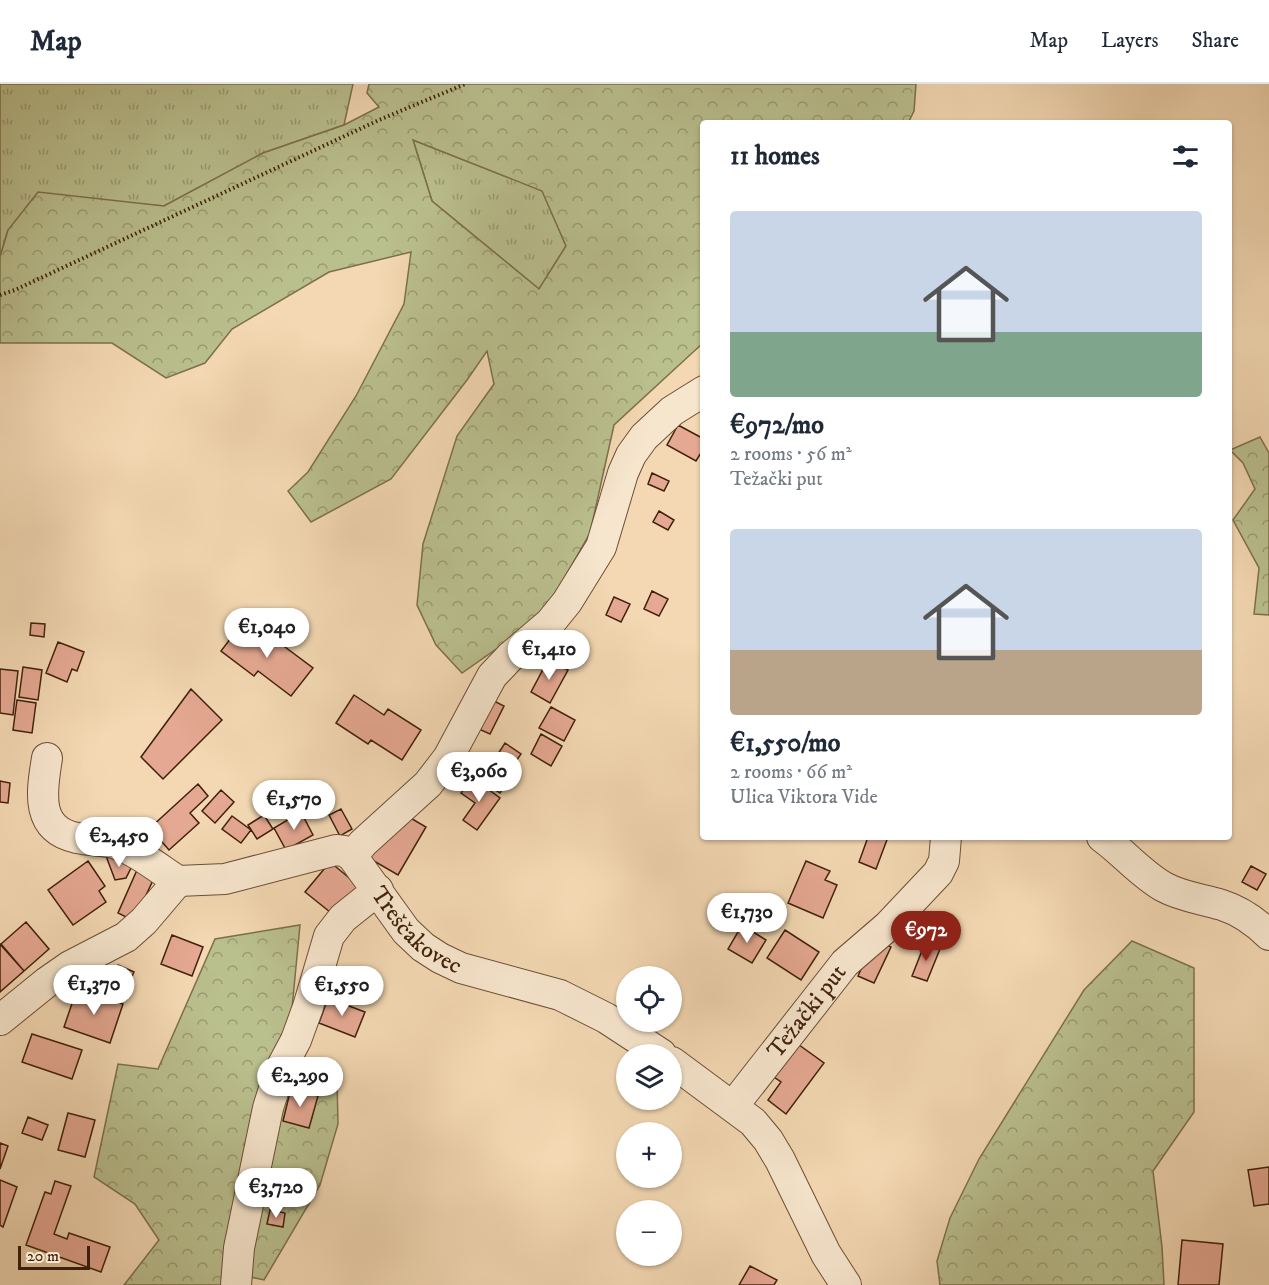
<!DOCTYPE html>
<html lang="en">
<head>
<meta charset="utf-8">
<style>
	body { margin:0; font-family:"IM FELL DW Pica",serif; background:#f6f6f7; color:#1f2937; height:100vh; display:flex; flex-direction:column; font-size:22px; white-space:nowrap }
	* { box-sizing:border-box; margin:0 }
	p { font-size:20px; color:#747a83 }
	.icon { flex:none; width:33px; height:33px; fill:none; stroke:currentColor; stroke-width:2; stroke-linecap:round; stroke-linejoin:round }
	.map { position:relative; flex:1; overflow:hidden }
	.details { position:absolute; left:700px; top:36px; width:532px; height:720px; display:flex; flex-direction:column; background:#fff; border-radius:6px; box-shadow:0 2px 4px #0004 }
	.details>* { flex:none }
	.tools { position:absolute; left:616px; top:882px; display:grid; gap:12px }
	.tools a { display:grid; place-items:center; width:66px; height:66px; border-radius:50%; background:#fff; box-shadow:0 2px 4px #0004; font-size:30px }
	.scale { position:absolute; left:18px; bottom:15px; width:72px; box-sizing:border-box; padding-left:6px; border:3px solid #40210b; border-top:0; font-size:16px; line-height:21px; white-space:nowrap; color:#40210b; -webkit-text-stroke:4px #f7e6ce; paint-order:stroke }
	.price { position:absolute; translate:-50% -51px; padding:0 14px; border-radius:21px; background:#fff; color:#222; font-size:20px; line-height:39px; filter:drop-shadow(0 2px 3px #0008) }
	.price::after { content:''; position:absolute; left:50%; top:36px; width:18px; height:14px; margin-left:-9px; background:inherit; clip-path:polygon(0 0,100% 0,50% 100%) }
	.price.current { background:#8f2418; color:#fff }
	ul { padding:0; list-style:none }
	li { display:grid; align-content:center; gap:12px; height:318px; padding:0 30px }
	li span { display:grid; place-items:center; height:186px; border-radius:6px; color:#555 }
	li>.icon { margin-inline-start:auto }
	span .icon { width:108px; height:108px; fill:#fffc; stroke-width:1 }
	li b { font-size:26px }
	h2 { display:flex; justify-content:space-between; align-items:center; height:72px; padding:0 30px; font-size:26px }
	header { display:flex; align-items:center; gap:36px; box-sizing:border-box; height:84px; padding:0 30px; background:#fff; border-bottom:2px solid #e0e1e3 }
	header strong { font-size:28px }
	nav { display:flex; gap:33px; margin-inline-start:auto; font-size:21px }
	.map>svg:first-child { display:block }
</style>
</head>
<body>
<header>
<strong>Map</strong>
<nav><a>Map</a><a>Layers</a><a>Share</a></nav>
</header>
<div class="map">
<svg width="1269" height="1201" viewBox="0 0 1269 1201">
	<defs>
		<pattern id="grass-tufts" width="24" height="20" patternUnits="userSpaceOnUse" patternTransform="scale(1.5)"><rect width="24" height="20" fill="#babf8e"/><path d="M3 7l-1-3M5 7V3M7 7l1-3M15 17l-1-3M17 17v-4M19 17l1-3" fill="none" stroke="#999b72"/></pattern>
		<pattern id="forest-crowns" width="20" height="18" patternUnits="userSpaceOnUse" patternTransform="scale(1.5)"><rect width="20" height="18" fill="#babf8e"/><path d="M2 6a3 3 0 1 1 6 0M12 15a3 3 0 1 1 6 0" fill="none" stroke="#999b72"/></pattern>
	</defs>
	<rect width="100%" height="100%" fill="#f3d8b3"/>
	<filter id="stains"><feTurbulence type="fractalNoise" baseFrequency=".00333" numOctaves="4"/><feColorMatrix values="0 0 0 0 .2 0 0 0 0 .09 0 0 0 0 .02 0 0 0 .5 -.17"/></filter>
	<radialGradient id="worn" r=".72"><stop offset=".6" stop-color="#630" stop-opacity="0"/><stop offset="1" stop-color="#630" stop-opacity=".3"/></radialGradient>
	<path fill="url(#grass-tufts)" stroke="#7d704c" stroke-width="1.5" d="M 0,0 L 353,0 L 344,41 L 263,69 L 164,122 L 114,118 L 8,146 L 0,173 Z
		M 413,56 L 542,106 L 566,162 L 539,205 L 432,117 Z"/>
	<path fill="url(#forest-crowns)" stroke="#7d704c" stroke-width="1.5" fill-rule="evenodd" d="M 369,0 L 916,0 L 914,27 L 908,39 L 704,39 L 703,259 L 614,341 L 590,449 L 542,533 L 462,589 L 436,561 L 417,521 L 423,460 L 457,352 L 494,300 L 487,267 L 467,296 L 391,395 L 311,438 L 288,407 L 308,388 L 356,312 L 404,220 L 411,168 L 329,188 L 232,245 L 205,279 L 166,294 L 112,259 L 0,259 L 0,173 L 8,146 L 38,108 L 164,122 L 263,69 L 344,41 L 379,23 L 367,9 ZM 413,56 L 542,107 L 566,162 L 539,205 L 432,117 Z
		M 1260,353 L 1269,369 L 1269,531 L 1254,530 L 1259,484 L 1233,436 L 1255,405 L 1243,379 L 1230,366 Z
		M 300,841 L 287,977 L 337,996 L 338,1040 L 320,1101 L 264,1196 L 227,1188 L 225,1201 L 124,1201 L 159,1156 L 135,1120 L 94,1093 L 118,980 L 158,985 L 215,855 Z
		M 1132,857 L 1194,884 L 1194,1028 L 1153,1087 L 1162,1163 L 1164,1201 L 940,1201 L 937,1177 L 950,1134 L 979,1075 L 1084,906 Z"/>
	<path fill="#e5a892" stroke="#40210b" stroke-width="1.5" d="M 678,341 L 704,355 L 704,364 L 696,377 L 667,361 Z
		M 652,389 L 669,397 L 664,407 L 648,400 Z
		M 659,427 L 674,436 L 668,446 L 653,438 Z
		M 652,507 L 668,515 L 659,532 L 644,525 Z
		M 614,513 L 630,520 L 621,538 L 606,531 Z
		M 243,538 L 274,562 L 277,557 L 313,584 L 291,612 L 258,587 L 254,592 L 221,567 Z
		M 31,539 L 45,540 L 44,553 L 30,551 Z
		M 58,558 L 84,568 L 77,587 L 72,585 L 67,598 L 46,589 Z
		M 548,576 L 568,586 L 550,619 L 531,608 Z
		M 23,583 L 42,586 L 38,616 L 19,613 Z
		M 0,585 L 18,587 L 13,631 L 0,629 Z
		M 191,605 L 222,636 L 163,695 L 141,673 Z
		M 354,611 L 384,631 L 388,625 L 421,646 L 402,676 L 371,656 L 368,660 L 336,639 Z
		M 486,613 L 504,622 L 490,650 L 472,642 Z
		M 17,616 L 36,619 L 32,649 L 13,646 Z
		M 551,623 L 575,636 L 564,657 L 539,644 Z
		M 541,650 L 562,662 L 551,682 L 531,670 Z
		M 505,659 L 521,670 L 509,687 L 513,689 L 500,709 L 481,696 Z
		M 473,694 L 500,714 L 477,746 L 463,736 L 475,719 L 461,709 Z
		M 0,697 L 10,699 L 8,719 L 0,718 Z
		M 198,700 L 208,712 L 190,729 L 199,739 L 169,766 L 150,744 Z
		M 221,706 L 234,718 L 215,739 L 202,727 Z
		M 341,725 L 352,745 L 340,752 L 329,731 Z
		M 301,728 L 313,751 L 286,766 L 274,744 Z
		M 402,729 L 426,743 L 398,791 L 367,773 Z
		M 264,731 L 273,745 L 257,755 L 248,741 Z
		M 232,732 L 251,746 L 241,759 L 222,745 Z
		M 868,753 L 888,753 L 876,785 L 859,778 Z
		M 106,772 L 133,780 L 126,794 L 115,796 Z
		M 88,777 L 105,802 L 99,807 L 106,818 L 73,841 L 48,806 Z
		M 806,777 L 830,787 L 825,796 L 837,801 L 823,834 L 788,819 Z
		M 330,778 L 359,802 L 335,832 L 305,808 Z
		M 1251,782 L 1266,790 L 1257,806 L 1242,798 Z
		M 137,786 L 154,794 L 134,837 L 118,829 Z
		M 766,811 L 783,819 L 773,841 L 756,833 Z
		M 26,838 L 49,865 L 24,887 L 1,860 Z
		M 742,841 L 766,856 L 752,879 L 728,865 Z
		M 785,846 L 819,868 L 801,896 L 767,874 Z
		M 172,851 L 203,863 L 192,892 L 161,880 Z
		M 875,855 L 891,863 L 874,899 L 858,892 Z
		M 925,859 L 940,865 L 927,897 L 912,892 Z
		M 0,860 L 24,887 L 0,908 Z
		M 118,881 L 134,888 L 125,908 L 109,901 Z
		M 77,905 L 123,920 L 110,959 L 64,943 Z
		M 328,914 L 365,928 L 355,953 L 319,939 Z
		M 32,950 L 82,966 L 72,995 L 22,978 Z
		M 795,958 L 824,979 L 786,1030 L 768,1016 L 781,998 L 771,991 Z
		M 291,1004 L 318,1012 L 309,1044 L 283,1037 Z
		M 68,1029 L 95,1036 L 85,1073 L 58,1066 Z
		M 28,1033 L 48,1041 L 42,1056 L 22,1049 Z
		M 0,1059 L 8,1062 L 0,1085 Z
		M 1269,1083 L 1269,1120 L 1254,1122 L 1248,1086 Z
		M 0,1096 L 17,1103 L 3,1143 L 0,1141 Z
		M 55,1097 L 71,1102 L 54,1150 L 67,1155 L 69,1149 L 110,1163 L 101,1188 L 26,1161 L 45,1108 L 51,1110 Z
		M 270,1126 L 285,1129 L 283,1143 L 267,1140 Z
		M 1182,1156 L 1223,1160 L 1219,1201 L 1178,1201 Z
		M 750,1182 L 777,1196 L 774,1201 L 739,1201 Z"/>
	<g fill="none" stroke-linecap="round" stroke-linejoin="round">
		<g stroke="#6d4f35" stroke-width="32">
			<g id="minor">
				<path d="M 1102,753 C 1124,769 1141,790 1164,803 C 1182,813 1203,815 1222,821 C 1240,827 1256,838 1269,851"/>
				<path d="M 352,772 L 363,759 L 428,700 L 448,674 L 492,592 L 510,573 L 550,539 L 567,518 L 601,463 L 623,389 L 631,371 L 644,353 L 672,327 L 704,307"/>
				<path id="s1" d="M 178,797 L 225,795 L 336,766 L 344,767 L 352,772 L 406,847 L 423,863 L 440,874 L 461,884 L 560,911 L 606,934 L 661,970"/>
				<path d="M 0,936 L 47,898 L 70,882 L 126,853 L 144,837 L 178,797 C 158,784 137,767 114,759 C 102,756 89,757 77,754 C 34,745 42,706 47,674"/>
				<path d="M 672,978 L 753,1038 L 768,1056 L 780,1076 L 826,1170 L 846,1201"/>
				<path id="s2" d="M 733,1022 L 845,879 L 888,842 L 938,789 L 944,777 L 946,753"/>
				<path d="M 236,1201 L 239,1164 L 268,1024 L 280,986 L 296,956 L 308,923 L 329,852 L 343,834 L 378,806"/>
			</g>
		</g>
		<path stroke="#40210b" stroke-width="4" stroke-dasharray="1.5 3" stroke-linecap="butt" d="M 0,211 L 15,206 L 379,36 L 465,0"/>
		<use href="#minor" stroke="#f7e6ce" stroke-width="30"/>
	</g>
	<g text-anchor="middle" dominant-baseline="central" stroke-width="4.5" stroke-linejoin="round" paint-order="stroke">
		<g font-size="24" fill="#40210b" stroke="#f7e6ce">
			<text stroke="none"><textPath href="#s1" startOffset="279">Treščakovec</textPath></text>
			<text stroke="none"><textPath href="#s2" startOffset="120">Težački put</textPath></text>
		</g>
	</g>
	<rect width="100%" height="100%" filter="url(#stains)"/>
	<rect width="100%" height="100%" fill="url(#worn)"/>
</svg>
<div class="tools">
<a><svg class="icon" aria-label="locate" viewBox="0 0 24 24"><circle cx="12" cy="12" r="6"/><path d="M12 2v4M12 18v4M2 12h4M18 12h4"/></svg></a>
<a><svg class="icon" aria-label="layers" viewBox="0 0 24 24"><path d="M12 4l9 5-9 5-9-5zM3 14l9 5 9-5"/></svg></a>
<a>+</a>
<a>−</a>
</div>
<div class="scale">20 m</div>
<b class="price" style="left:267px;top:575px">€1,040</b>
<b class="price" style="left:549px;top:597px">€1,410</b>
<b class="price" style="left:479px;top:719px">€3,060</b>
<b class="price" style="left:294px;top:747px">€1,570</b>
<b class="price" style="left:119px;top:784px">€2,450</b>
<b class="price" style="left:747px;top:860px">€1,730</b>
<b class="price current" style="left:926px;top:878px">€972</b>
<b class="price" style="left:94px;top:932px">€1,370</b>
<b class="price" style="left:342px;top:933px">€1,550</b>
<b class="price" style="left:300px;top:1024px">€2,290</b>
<b class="price" style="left:276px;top:1135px">€3,720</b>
<section class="details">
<h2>11 homes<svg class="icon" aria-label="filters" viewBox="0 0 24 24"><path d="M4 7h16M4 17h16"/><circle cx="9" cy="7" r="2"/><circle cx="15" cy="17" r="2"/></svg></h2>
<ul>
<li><span style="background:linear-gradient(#c9d6e8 65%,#7fa58c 0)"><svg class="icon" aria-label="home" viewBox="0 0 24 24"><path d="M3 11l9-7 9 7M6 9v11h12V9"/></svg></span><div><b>€972/mo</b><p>2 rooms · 56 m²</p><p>Težački put</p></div></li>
<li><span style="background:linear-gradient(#c9d6e8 65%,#b9a48a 0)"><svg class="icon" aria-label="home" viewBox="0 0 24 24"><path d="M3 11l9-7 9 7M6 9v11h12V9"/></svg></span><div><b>€1,550/mo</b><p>2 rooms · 66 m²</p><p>Ulica Viktora Vide</p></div></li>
</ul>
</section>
</div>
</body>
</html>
